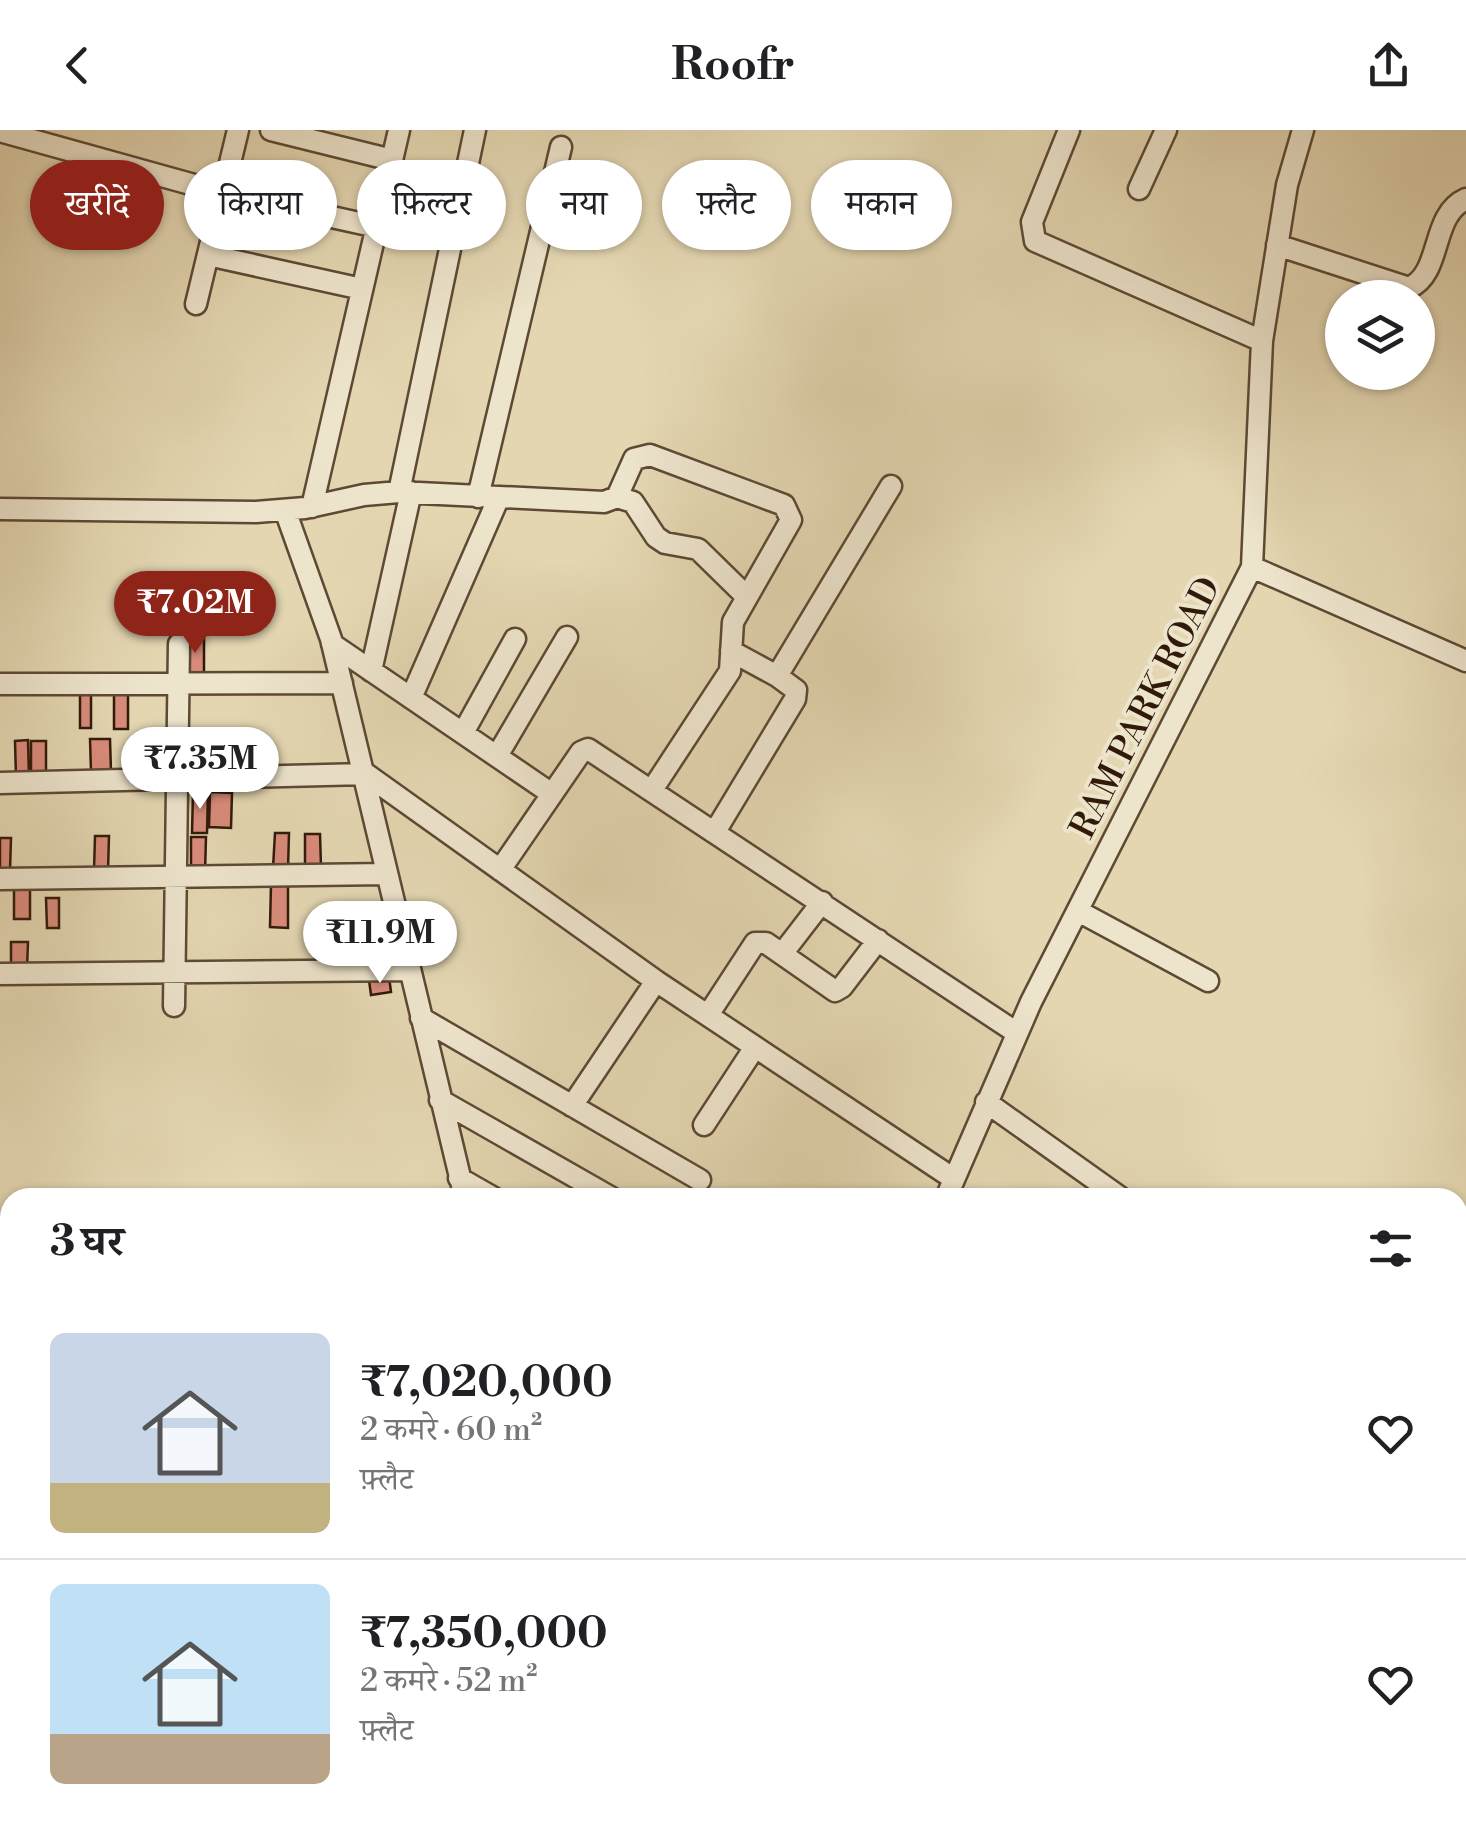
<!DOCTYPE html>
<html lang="hi">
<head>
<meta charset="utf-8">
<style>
	body { margin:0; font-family:"Libre Bodoni","Noto Serif Devanagari",serif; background:#f2f2f2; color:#202124; height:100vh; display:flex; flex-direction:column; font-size:38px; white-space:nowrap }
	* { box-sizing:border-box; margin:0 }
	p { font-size:32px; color:#757577 }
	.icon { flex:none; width:55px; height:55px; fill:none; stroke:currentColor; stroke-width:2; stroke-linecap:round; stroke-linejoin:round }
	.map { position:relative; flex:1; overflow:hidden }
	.panel { position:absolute; left:0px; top:1058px; width:1468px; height:642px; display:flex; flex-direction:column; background:#fff; border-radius:30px 30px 0 0; box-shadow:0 2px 8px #0004 }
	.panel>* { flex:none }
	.banner { position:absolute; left:30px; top:30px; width:1408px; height:90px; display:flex; gap:20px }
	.fabs { position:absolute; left:1325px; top:150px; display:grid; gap:20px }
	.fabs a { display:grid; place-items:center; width:110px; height:110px; border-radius:50%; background:#fff; box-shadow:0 2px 8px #0004; font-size:50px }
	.price { position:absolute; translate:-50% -85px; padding:0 22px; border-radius:35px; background:#fff; color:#222; font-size:32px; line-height:65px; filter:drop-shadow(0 2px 5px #0008) }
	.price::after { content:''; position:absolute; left:50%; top:60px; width:30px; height:22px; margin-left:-15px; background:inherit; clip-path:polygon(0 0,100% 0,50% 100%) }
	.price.on { background:#8f2418; color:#fff }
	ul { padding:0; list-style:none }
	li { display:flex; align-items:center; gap:30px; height:250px; padding:0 50px }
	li+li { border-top:2px solid #e0e0e0 }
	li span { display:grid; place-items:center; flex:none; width:280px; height:200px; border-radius:15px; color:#555 }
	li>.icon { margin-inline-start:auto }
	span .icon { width:120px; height:120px; fill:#fffc; stroke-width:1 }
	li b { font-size:42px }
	h2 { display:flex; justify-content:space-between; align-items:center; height:120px; padding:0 50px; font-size:42px }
	.chip { padding:0 35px; border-radius:45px; background:#fff; box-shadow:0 2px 8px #0004; font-size:35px; line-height:90px }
	.chip.on { background:#8f2418; color:#fff }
	header { display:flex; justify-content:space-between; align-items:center; height:130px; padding:0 50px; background:#fff; font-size:45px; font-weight:700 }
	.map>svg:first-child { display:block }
</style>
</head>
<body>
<header><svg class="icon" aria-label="back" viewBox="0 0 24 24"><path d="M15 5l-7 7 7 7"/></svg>Roofr<svg class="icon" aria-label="share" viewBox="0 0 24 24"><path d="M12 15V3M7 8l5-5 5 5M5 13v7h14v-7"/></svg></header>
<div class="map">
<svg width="1466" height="1698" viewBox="0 0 1466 1698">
	<rect width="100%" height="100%" fill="#e3d6b1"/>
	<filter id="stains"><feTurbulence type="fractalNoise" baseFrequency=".002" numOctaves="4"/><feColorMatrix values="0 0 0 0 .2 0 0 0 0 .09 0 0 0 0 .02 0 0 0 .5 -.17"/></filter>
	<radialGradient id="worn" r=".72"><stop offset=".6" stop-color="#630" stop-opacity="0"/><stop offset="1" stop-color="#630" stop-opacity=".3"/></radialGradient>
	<path fill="#d98b7b" stroke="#321a0a" stroke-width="2.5" d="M 187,505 L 204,505 L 204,548 L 187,548 Z
		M 114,562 L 128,562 L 128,599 L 114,599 Z
		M 80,564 L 91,564 L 91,598 L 80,598 Z
		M 215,602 L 235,603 L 235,637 L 214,636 Z
		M 188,608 L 210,608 L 209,643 L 188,643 Z
		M 90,609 L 110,609 L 111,642 L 91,642 Z
		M 28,610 L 29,648 L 16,648 L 15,611 Z
		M 31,611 L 46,611 L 46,650 L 31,649 Z
		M 193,662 L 208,662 L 207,703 L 192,703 Z
		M 210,662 L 232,663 L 231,698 L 209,697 Z
		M 275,703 L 289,703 L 288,739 L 273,738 Z
		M 305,704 L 320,704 L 321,737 L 305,737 Z
		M 95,706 L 109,706 L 108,741 L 94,741 Z
		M 191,707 L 206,707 L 205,743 L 191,742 Z
		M 0,708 L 11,708 L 10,741 L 0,740 Z
		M 271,754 L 288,754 L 288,798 L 270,797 Z
		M 14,759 L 30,759 L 30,789 L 14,789 Z
		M 46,768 L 59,768 L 59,798 L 47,798 Z
		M 11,812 L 28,812 L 27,838 L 11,838 Z
		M 389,847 L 391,862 L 371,865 L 369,850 Z"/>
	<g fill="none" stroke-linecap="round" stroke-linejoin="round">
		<g stroke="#5e4934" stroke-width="25">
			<path id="minor" d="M 271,0 L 392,30
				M 0,1 L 223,63 L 377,97
				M 1139,59 L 1166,0
				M 1277,115 L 1409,158 C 1443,143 1430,85 1466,69
				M 208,125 L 362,159
				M 196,174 L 238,0
				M 1262,211 L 1287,55 L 1303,0
				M 399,362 L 475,0
				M 478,367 L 561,17
				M 617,367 L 633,372 L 656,407 L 665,413 L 698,419 L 747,467
				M 312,377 L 399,0
				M 0,379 L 256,382 L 305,378 L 364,365 L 399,362 L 604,372 L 617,367 L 634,329 L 650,325 L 784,375 L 791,390 L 733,492 L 730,541 L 652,660
				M 285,380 L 331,509 L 465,1068
				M 1252,437 L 1466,531
				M 332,514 L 552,664
				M 731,521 L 777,546 L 891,356
				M 371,541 L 411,362
				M 0,554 L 342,553
				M 411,568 L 499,367
				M 463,603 L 515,509
				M 497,626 L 567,507
				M 0,653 L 366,644 L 656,851 L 954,1049
				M 716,700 L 795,569 L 796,560 L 777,546
				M 500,740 L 581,622 L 588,619 L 1017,903
				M 0,749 L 386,744
				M 1078,781 L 1208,851
				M 782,824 L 822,772
				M 0,844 L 410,840
				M 174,876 L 179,514
				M 708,885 L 755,813 L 766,813 L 835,861 L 842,857 L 878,810
				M 421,888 L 700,1050
				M 440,970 L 612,1068
				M 986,972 L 1121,1068
				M 572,976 L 656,851
				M 704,995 L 755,917
				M 459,1048 L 494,1068
				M 946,1068 L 1031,872 L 1252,437 L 1262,211 L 1035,111 L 1032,92 L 1069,0
				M 0,1245 L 10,1244
				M 1458,1312 L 1466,1318
				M 1458,1580 L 1466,1568
				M 1458,1600 L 1466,1606
				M 0,1619 L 10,1619
				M 134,1690 L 134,1698
				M 259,1690 L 260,1698
				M 274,1690 L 297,1698
				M 953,1690 L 964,1698
				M 1089,1690 L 1100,1698
				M 1250,1690 L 1261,1698
				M 1338,1690 L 1348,1698
				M 1422,1690 L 1432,1698
				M 65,1698 L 65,1690
				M 211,1698 L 211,1690
				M 324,1698 L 329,1690
				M 401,1698 L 405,1690
				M 472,1698 L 476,1690
				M 621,1698 L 625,1690
				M 1011,1698 L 1015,1690
				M 1180,1698 L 1186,1690
				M 1364,1698 L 1374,1690"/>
		</g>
		<use href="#minor" stroke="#ede4cc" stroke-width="20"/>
	</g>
	<g text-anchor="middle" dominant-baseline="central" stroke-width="8" stroke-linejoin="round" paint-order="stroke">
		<g font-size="35" fill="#321a0a" stroke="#ede4cc">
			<text transform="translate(1146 578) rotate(-63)">RAM PARK ROAD</text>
		</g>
	</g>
	<rect width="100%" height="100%" filter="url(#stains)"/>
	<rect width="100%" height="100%" fill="url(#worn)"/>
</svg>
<div class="fabs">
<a><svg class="icon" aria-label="layers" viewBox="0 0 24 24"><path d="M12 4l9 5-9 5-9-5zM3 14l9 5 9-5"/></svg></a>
</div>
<b class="price on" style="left:195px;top:526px">₹7.02M</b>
<b class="price" style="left:200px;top:682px">₹7.35M</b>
<b class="price" style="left:380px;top:856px">₹11.9M</b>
<div class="banner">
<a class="chip on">खरीदें</a>
<a class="chip">किराया</a>
<a class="chip">फ़िल्टर</a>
<a class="chip">नया</a>
<a class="chip">फ़्लैट</a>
<a class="chip">मकान</a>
</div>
<section class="panel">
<h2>3 घर<svg class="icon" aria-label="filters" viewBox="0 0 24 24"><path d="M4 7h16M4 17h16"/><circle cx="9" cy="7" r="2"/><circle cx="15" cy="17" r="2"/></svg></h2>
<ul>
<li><span style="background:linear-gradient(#c9d6e8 75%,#c2b280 0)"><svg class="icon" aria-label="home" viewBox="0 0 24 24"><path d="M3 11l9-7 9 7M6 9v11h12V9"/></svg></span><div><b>₹7,020,000</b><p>2 कमरे · 60 m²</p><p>फ़्लैट</p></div><svg class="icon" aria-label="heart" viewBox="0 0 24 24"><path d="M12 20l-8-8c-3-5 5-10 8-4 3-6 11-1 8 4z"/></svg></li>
<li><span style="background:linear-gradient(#bfe0f5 75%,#b9a48a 0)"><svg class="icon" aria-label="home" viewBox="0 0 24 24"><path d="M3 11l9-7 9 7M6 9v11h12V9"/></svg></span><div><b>₹7,350,000</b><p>2 कमरे · 52 m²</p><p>फ़्लैट</p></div><svg class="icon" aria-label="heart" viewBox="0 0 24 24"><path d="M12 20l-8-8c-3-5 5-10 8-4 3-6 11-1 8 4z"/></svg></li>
</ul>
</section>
</div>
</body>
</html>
